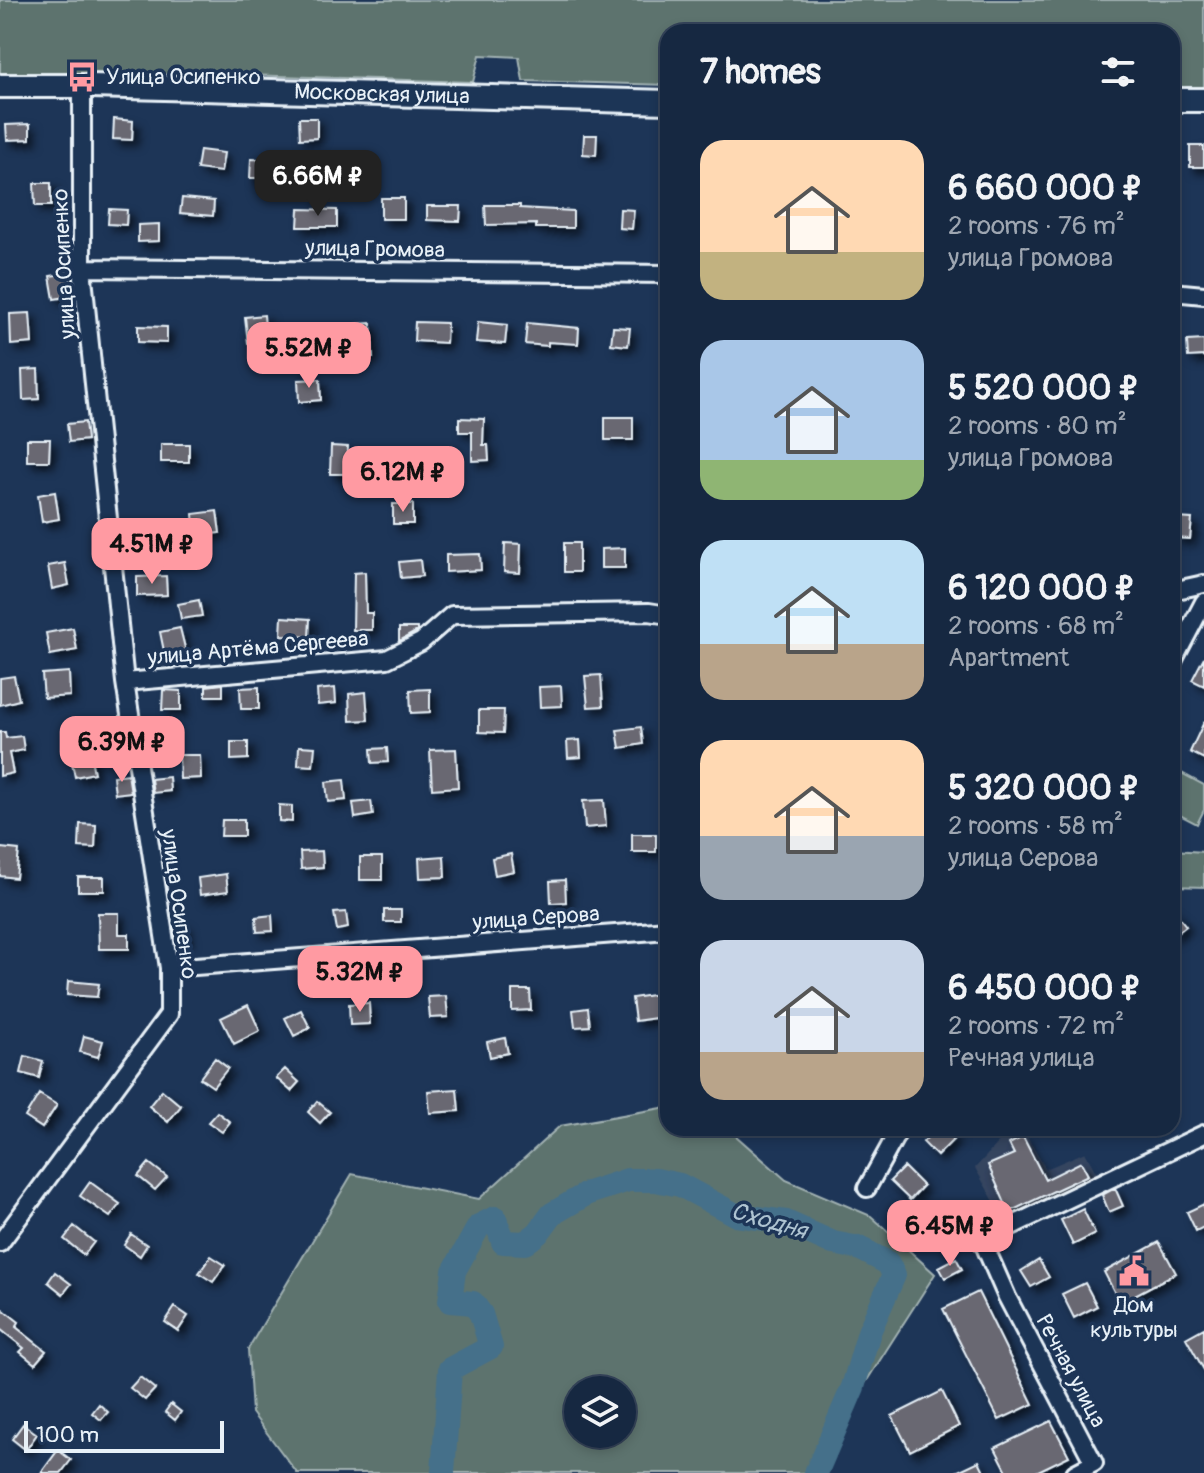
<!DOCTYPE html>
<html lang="en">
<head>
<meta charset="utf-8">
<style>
	body { margin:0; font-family:Pangolin,sans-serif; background:#23344c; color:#f1f3f6; height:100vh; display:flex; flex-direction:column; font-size:30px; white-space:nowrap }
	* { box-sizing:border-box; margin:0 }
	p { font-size:26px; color:#9ea6b1 }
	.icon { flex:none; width:44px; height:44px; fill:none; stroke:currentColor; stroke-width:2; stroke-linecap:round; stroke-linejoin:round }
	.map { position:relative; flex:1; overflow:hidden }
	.details { position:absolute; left:660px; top:24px; width:520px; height:1112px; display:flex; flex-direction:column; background:#162841; border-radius:24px; box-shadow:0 4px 12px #0003,0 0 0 2px #35445a }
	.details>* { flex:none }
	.tools { position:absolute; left:564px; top:1376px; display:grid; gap:16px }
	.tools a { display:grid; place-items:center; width:72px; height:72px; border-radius:50%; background:#162841; box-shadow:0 4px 12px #0003,0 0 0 2px #35445a; font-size:40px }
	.scale { position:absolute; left:24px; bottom:20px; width:200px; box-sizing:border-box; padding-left:8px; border:4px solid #e8f1f8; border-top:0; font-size:22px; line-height:28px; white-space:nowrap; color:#e8f1f8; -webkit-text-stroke:6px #1d3557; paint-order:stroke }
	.price { position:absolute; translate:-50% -68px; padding:0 18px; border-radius:16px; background:#ff9aa2; color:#111; font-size:26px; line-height:52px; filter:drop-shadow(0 2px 4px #0008) }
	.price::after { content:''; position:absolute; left:50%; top:48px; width:24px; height:18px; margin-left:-12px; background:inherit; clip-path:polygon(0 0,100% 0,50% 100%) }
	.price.active { background:#222; color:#fff }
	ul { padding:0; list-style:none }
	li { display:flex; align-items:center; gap:24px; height:200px; padding:0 40px }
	li span { display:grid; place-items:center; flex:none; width:224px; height:160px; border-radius:24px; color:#555 }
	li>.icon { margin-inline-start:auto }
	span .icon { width:96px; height:96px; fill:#fffc; stroke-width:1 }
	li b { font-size:34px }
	h2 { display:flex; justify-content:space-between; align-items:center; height:96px; padding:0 40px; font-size:34px }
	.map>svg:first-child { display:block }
</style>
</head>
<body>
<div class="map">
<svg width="1204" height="1473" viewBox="0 0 1204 1473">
	<defs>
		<filter id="shadow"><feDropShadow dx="5.5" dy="5.5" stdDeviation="4" flood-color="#0009"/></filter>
	</defs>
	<rect width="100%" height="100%" fill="#1d3557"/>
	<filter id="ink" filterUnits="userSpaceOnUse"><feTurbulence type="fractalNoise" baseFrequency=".0125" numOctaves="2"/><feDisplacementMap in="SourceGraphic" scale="16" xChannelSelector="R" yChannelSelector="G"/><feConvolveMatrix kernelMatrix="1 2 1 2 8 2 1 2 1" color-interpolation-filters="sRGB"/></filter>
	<g filter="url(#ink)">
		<path fill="#34445f" d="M 1012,1128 L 1022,1128 L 1046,1169 L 1085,1152 L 1097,1174 L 1004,1219 L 975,1168 Z"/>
		<path fill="#5d736e" stroke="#a2b2b3" stroke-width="2" fill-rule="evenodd" d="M 0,0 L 1204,0 L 1204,90 L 1172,90 L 1172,32 L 668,32 L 668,85 L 523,81 L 519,57 L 480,55 L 473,82 L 212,74 L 0,77 Z
			M 1172,768 L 1204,785 L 1204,810 L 1197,824 L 1172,811 Z
			M 1172,850 L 1204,852 L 1204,887 L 1172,886 Z
			M 668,1107 L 668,1128 L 727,1128 L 786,1180 L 871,1216 L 935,1274 L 834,1432 L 827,1473 L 297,1473 L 252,1413 L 248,1349 L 352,1174 L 479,1199 L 560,1126 ZM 622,1390 L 622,1434 L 578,1434 L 578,1390 Z"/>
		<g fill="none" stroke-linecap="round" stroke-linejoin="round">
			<path stroke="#45708a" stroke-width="24" d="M 443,1473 L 450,1369 L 491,1347 L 481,1314 L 473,1303 L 450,1301 L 454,1271 L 479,1226 L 495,1218 L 503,1242 L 525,1243 L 538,1233 L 552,1214 L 588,1193 L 628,1180 L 656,1180 L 680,1185 L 736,1215 L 786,1222 L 833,1243 L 859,1248 L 888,1263 L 894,1275 L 869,1332 L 853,1387 L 816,1473"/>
		</g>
		<path fill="#696772" stroke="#e8f1f8" stroke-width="2" filter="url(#shadow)" d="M 299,118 L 317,118 L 317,138 L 300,139 Z
			M 114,119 L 133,121 L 132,140 L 113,139 Z
			M 30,124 L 30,139 L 7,140 L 6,125 Z
			M 584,135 L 597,135 L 596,155 L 583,154 Z
			M 1190,146 L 1204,146 L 1204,167 L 1190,167 Z
			M 200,150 L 224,153 L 221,172 L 197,169 Z
			M 251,159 L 271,160 L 270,178 L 250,178 Z
			M 34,183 L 51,183 L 51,206 L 35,206 Z
			M 182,198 L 214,201 L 213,216 L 180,213 Z
			M 381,198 L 404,198 L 404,219 L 381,219 Z
			M 485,205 L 520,205 L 520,208 L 573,211 L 573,228 L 536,228 L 536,224 L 486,225 Z
			M 427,206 L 461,206 L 460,221 L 427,220 Z
			M 109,209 L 127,210 L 126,225 L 108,224 Z
			M 299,209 L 337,210 L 337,227 L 298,227 Z
			M 620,209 L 634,210 L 632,229 L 619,228 Z
			M 159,224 L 159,241 L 138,242 L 138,225 Z
			M 69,273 L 72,296 L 54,299 L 50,276 Z
			M 30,313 L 32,343 L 11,345 L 10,314 Z
			M 264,315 L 266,341 L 248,343 L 245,317 Z
			M 415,322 L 447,323 L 446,343 L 414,341 Z
			M 478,322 L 507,325 L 505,344 L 476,342 Z
			M 371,323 L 373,358 L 358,358 L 356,324 Z
			M 527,323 L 579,328 L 578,344 L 548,342 L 548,346 L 525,344 Z
			M 138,326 L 167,327 L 167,343 L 138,342 Z
			M 613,327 L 630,328 L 628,346 L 611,344 Z
			M 294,332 L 317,333 L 316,345 L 294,345 Z
			M 1204,340 L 1204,356 L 1188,357 L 1187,341 Z
			M 38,369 L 39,399 L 23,400 L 22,370 Z
			M 320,379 L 321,400 L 299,402 L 298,380 Z
			M 605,417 L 633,417 L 633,440 L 605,440 Z
			M 459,418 L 484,419 L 483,445 L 488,445 L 489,460 L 472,461 L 472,432 L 459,432 Z
			M 85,422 L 87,440 L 69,442 L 67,424 Z
			M 27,439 L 50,439 L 49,461 L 27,461 Z
			M 161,444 L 189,444 L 189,462 L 161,462 Z
			M 331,446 L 348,447 L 347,474 L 330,474 Z
			M 55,492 L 59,519 L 42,522 L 38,495 Z
			M 393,504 L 413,504 L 413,524 L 393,524 Z
			M 217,511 L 220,533 L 195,536 L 193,514 Z
			M 1176,518 L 1192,519 L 1190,539 L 1174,538 Z
			M 505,543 L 521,544 L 520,573 L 504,572 Z
			M 564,543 L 579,543 L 579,572 L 564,572 Z
			M 625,548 L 625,568 L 601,568 L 601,549 Z
			M 480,554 L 481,570 L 446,572 L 446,555 Z
			M 420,560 L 422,576 L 401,578 L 399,562 Z
			M 65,563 L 69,585 L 52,589 L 48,566 Z
			M 365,572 L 366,613 L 372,613 L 372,630 L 353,630 L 354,573 Z
			M 166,576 L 167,595 L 137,596 L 137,577 Z
			M 199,600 L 202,616 L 181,619 L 178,604 Z
			M 282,617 L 310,619 L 309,637 L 281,635 Z
			M 73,628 L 77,650 L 50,655 L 46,633 Z
			M 180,628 L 186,652 L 165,656 L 160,632 Z
			M 399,628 L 417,628 L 417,631 L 399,641 Z
			M 1204,657 L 1204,686 L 1192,680 Z
			M 69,672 L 70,696 L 44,698 L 42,674 Z
			M 601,675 L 603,706 L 588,707 L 585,676 Z
			M 14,676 L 19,700 L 0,705 L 0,678 Z
			M 223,684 L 223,696 L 206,696 L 206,686 Z
			M 561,686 L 562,706 L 540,707 L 539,687 Z
			M 259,687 L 259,709 L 241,709 L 240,688 Z
			M 335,688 L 336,703 L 318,705 L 317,690 Z
			M 430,689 L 430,712 L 411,713 L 410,690 Z
			M 163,690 L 181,691 L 181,710 L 162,710 Z
			M 366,692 L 368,720 L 350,721 L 349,694 Z
			M 479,710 L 504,710 L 503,733 L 479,732 Z
			M 1204,722 L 1204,759 L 1190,752 Z
			M 641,727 L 643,744 L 620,748 L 617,730 Z
			M 0,732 L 5,732 L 6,738 L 22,736 L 24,750 L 9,753 L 13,773 L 0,776 Z
			M 86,735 L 94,773 L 75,777 L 67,739 Z
			M 580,740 L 581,757 L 568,758 L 567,741 Z
			M 231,742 L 248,742 L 248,759 L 231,760 Z
			M 299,746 L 315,747 L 313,766 L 298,765 Z
			M 387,748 L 388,762 L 372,763 L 371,749 Z
			M 456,749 L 458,787 L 432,789 L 430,750 Z
			M 179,755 L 200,755 L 201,778 L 180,779 Z
			M 128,774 L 131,792 L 115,794 L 113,776 Z
			M 169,777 L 170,791 L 153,793 L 151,779 Z
			M 344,780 L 346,800 L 328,802 L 326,782 Z
			M 604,800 L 606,826 L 585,828 L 583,801 Z
			M 371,801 L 373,815 L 355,818 L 353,803 Z
			M 279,805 L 292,806 L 292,822 L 279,821 Z
			M 222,820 L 244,820 L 244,836 L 221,836 Z
			M 80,824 L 96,825 L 95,848 L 79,847 Z
			M 632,834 L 656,834 L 656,852 L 632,852 Z
			M 1,848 L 19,850 L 16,878 L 0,876 Z
			M 322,851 L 323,867 L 301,869 L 300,852 Z
			M 511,854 L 514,871 L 495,875 L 492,858 Z
			M 444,856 L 445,877 L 420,878 L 419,858 Z
			M 360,857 L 382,857 L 382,880 L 360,880 Z
			M 226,874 L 228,891 L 200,895 L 198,878 Z
			M 78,877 L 104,877 L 104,891 L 78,891 Z
			M 565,880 L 566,902 L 551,903 L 550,881 Z
			M 1172,908 L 1186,926 L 1172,937 Z
			M 384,910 L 401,910 L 401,922 L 384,922 Z
			M 346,912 L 348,928 L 337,930 L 334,913 Z
			M 98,913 L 119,913 L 119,934 L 129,934 L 129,949 L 99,949 Z
			M 272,915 L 273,931 L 257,932 L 256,917 Z
			M 185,924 L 187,939 L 176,941 L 174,926 Z
			M 68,981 L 99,984 L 97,997 L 67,995 Z
			M 512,990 L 530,990 L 531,1010 L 512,1011 Z
			M 659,994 L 663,1017 L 635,1021 L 632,998 Z
			M 446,996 L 448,1017 L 430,1018 L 428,997 Z
			M 369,1003 L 370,1024 L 350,1025 L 349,1004 Z
			M 248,1005 L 260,1031 L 234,1044 L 221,1018 Z
			M 588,1008 L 590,1026 L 575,1027 L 573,1010 Z
			M 301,1010 L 310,1028 L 294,1036 L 285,1018 Z
			M 84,1036 L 103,1041 L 98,1057 L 80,1052 Z
			M 505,1038 L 508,1053 L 490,1057 L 487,1042 Z
			M 25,1056 L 43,1061 L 39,1078 L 21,1073 Z
			M 215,1058 L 228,1068 L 213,1087 L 200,1078 Z
			M 285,1069 L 299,1082 L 291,1091 L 276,1078 Z
			M 457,1089 L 459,1111 L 430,1113 L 428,1091 Z
			M 162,1090 L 181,1106 L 168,1122 L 149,1106 Z
			M 39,1094 L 57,1105 L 42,1128 L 25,1117 Z
			M 317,1101 L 330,1112 L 320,1123 L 308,1112 Z
			M 217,1112 L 230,1122 L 222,1132 L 208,1122 Z
			M 937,1128 L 943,1128 L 954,1139 L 937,1156 L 923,1142 Z
			M 1023,1137 L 1045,1180 L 1081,1162 L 1088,1175 L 1009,1212 L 988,1165 L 1014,1154 L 1009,1144 Z
			M 149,1163 L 167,1177 L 155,1190 L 138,1176 Z
			M 904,1167 L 923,1186 L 910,1200 L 890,1181 Z
			M 90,1182 L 120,1204 L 110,1217 L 80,1196 Z
			M 1115,1188 L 1123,1206 L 1109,1212 L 1102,1195 Z
			M 1204,1204 L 1204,1227 L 1196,1231 L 1187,1212 Z
			M 1083,1209 L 1095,1234 L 1073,1245 L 1061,1220 Z
			M 74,1226 L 94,1242 L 84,1255 L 64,1239 Z
			M 131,1234 L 147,1245 L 140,1256 L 124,1245 Z
			M 1159,1242 L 1176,1273 L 1120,1303 L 1104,1272 Z
			M 211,1256 L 225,1265 L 213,1282 L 199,1273 Z
			M 956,1258 L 962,1269 L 945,1278 L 939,1267 Z
			M 1039,1260 L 1049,1277 L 1031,1287 L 1021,1271 Z
			M 55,1272 L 71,1284 L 63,1294 L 48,1282 Z
			M 1085,1283 L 1097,1306 L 1074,1318 L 1062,1294 Z
			M 978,1292 L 1033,1404 L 999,1420 L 943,1309 Z
			M 0,1307 L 19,1322 L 16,1327 L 46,1351 L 35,1364 L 20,1352 L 24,1348 L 0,1329 Z
			M 175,1307 L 188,1316 L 178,1331 L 165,1322 Z
			M 1204,1328 L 1204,1370 L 1186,1338 Z
			M 140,1377 L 155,1389 L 145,1400 L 130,1388 Z
			M 942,1391 L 959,1426 L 910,1451 L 892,1416 Z
			M 99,1404 L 108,1412 L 101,1420 L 92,1413 Z
			M 171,1404 L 181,1412 L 175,1420 L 165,1412 Z
			M 1051,1421 L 1069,1456 L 1034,1473 L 1008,1473 L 995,1448 Z
			M 23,1424 L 37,1434 L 26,1450 L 12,1439 Z
			M 58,1450 L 71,1460 L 61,1473 L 41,1473 Z
			M 979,1461 L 985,1473 L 954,1473 Z"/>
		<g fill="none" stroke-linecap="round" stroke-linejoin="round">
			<g stroke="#e8f1f8" stroke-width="22">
				<path id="street" d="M 82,268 L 668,274
					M 1172,292 L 1204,295
					M 1172,591 L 1204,584
					M 1172,663 L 1204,602
					M 125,682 L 387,659 L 421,642 L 452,615 L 649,612 L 668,615
					M 169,968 L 668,930
					M 867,1188 L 900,1128
					M 0,1243 L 169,1014 L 169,968 L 125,682 L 82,268 L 82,86
					M 1075,1473 L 1094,1463 L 1007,1297 L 982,1240 L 1204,1134"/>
			</g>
			<g stroke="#e8f1f8" stroke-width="28">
				<g id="secondary">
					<path id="s1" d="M 0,86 L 91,86 L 668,102"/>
					<path d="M 1172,100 L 1204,100"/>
				</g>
			</g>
			<use href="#street" stroke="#1d3557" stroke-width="16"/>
			<use href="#secondary" stroke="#1d3557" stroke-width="22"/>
		</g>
	</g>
	<defs>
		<g id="bus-bare" transform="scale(2.4)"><path d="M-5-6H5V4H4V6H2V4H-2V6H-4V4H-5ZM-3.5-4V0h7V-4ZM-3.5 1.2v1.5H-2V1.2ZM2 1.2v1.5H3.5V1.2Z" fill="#ff9aa2" stroke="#1d3557" stroke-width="2.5" paint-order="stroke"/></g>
		<g id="civic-bare" transform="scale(2.4)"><path d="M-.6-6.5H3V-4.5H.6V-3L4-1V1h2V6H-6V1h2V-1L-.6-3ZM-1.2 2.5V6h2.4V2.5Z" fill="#ff9aa2" stroke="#1d3557" stroke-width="2.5" paint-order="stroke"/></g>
	</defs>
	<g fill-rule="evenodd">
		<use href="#bus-bare" x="82" y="77"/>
		<use href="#civic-bare" x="1134" y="1271"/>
	</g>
	<g text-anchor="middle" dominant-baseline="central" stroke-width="7" stroke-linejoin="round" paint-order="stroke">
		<g font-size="22" fill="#e8f1f8" stroke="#1d3557" text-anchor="start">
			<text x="106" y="77">Улица Осипенко</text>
			<text x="1134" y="1305" text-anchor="middle">Дом<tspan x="1134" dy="25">культуры</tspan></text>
		</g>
		<g font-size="22" fill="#e8f1f8" stroke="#1d3557">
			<text stroke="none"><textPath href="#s1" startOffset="382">Московская улица</textPath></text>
			<text transform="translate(375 249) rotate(1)">улица Громова</text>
			<text transform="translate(64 264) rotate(-93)">улица Осипенко</text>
			<text transform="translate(258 648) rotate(-5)">улица Артёма Сергеева</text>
			<text transform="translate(179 904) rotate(82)">улица Осипенко</text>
			<text transform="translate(536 918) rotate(-4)">улица Серова</text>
			<text transform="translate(1071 1371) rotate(62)">Речная улица</text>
		</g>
		<g font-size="24" font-style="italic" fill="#afc4d2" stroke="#1d3557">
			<text transform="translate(769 1221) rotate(16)">Сходня</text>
		</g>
	</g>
</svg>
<div class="tools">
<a><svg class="icon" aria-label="layers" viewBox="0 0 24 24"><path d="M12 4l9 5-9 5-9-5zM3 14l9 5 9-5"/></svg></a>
</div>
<div class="scale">100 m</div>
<b class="price active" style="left:318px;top:218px">6.66M ₽</b>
<b class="price" style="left:309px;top:390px">5.52M ₽</b>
<b class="price" style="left:403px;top:514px">6.12M ₽</b>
<b class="price" style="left:152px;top:586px">4.51M ₽</b>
<b class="price" style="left:122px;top:784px">6.39M ₽</b>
<b class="price" style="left:360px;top:1014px">5.32M ₽</b>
<b class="price" style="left:950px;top:1268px">6.45M ₽</b>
<section class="details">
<h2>7 homes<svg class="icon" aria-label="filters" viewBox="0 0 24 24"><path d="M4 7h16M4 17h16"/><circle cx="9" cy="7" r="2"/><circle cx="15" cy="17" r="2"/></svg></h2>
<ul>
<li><span style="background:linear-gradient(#ffd9b3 70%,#c2b280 0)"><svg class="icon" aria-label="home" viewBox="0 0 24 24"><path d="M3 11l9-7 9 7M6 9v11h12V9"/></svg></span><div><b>6 660 000 ₽</b><p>2 rooms · 76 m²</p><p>улица Громова</p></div></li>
<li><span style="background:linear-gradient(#a9c7e8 75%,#8fb573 0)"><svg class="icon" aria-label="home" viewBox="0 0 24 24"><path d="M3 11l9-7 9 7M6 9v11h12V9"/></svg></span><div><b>5 520 000 ₽</b><p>2 rooms · 80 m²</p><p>улица Громова</p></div></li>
<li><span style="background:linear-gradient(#bfe0f5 65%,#b9a48a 0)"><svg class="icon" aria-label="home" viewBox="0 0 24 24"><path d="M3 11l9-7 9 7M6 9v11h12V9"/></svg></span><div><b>6 120 000 ₽</b><p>2 rooms · 68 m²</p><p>Apartment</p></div></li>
<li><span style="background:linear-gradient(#ffd9b3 60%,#9aa5b1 0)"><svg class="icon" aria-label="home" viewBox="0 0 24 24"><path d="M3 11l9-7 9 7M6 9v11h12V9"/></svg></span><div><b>5 320 000 ₽</b><p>2 rooms · 58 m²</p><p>улица Серова</p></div></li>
<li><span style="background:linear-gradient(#c9d6e8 70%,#b9a48a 0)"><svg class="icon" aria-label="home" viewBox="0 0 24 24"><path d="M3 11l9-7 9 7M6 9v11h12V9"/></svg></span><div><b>6 450 000 ₽</b><p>2 rooms · 72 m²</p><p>Речная улица</p></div></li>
</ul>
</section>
</div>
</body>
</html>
